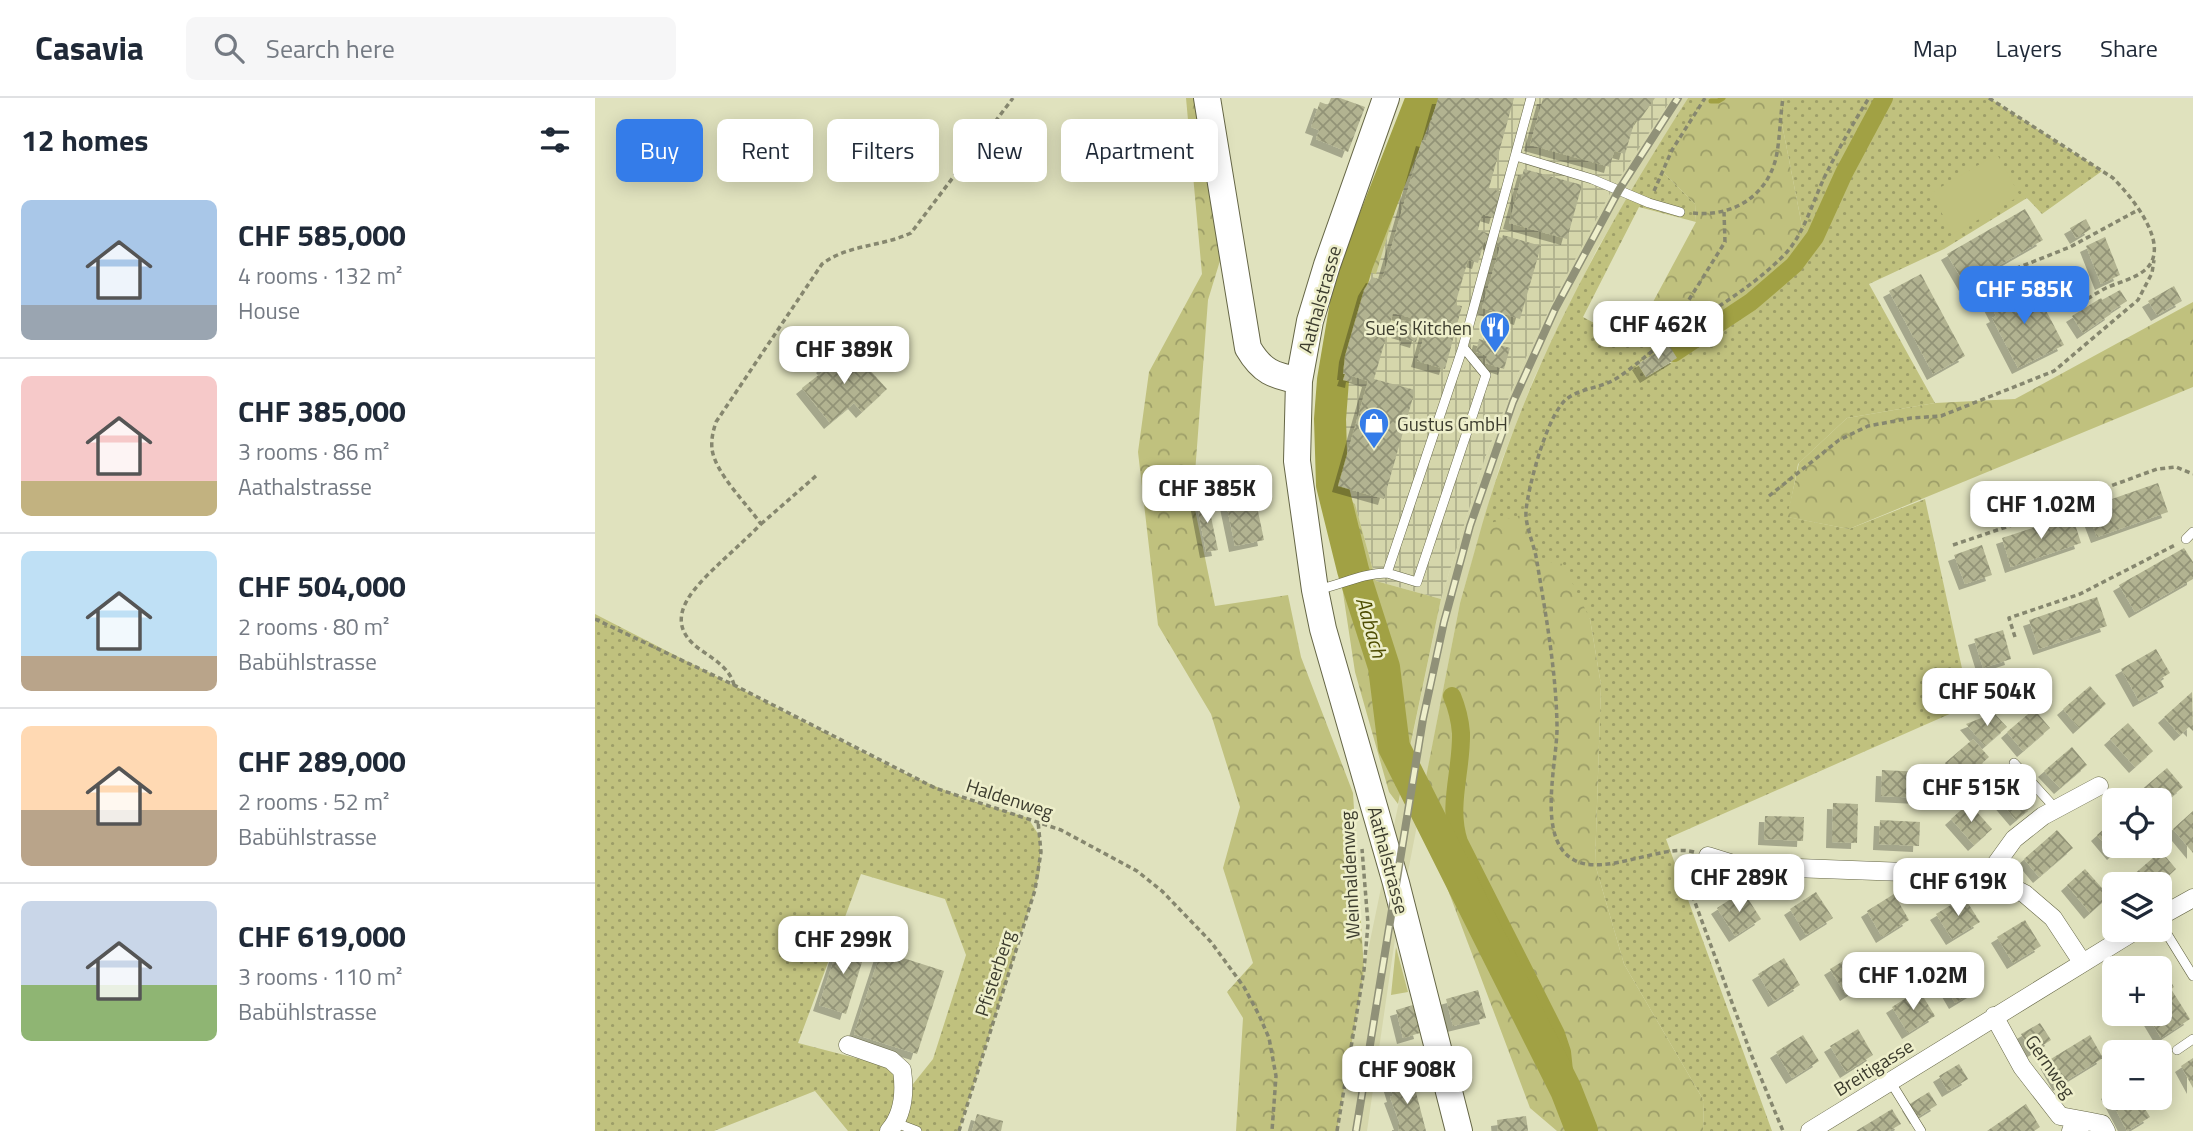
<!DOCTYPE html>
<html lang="en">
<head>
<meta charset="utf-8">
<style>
	body { margin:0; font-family:"Titillium Web",sans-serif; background:#f6f6f7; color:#1f2937; height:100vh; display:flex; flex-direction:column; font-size:26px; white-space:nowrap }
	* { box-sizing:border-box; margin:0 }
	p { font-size:23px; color:#747a83 }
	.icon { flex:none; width:38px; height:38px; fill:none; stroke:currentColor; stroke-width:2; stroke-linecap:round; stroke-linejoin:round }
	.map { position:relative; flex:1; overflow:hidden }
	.sheet { display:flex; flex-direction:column; background:#fff; width:595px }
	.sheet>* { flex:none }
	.top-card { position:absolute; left:21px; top:21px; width:665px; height:63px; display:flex; gap:14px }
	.controls { position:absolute; left:1507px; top:690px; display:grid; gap:14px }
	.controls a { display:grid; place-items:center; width:70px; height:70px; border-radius:10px; background:#fff; box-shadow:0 4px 18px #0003; font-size:35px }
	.price { position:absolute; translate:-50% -60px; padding:0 16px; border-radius:14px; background:#fff; color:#222; font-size:23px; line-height:46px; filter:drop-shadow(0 2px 4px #0008) }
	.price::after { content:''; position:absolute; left:50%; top:42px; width:21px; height:16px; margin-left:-10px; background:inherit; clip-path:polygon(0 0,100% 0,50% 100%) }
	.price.on { background:#347ce9; color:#fff }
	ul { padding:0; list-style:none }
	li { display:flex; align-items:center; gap:21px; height:175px; padding:0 21px }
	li+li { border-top:2px solid #e0e1e3 }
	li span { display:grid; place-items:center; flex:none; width:196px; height:140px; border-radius:10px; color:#555 }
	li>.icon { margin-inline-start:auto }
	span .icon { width:84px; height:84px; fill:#fffc; stroke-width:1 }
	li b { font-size:30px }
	h2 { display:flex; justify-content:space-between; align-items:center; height:84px; padding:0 21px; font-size:30px }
	.chip { padding:0 24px; border-radius:10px; background:#fff; box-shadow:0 4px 18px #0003; font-size:24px; line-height:63px }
	.chip.on { background:#347ce9; color:#fff }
	header { display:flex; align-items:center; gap:42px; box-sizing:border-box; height:98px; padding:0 35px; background:#fff; border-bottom:2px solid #e0e1e3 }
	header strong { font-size:33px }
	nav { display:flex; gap:38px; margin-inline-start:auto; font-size:24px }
	.search { width:490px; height:63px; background:#f6f6f7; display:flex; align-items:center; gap:18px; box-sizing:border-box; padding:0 24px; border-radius:10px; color:#747a83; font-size:26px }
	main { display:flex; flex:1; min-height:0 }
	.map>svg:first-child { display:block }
</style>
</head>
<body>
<header>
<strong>Casavia</strong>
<div class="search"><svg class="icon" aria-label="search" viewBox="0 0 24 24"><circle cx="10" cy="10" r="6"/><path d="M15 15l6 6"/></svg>Search here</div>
<nav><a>Map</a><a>Layers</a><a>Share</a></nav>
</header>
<main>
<section class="sheet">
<h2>12 homes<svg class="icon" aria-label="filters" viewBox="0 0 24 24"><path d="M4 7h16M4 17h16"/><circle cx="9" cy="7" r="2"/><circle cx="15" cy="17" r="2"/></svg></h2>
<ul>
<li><span style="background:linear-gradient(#a9c7e8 75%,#9aa5b1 0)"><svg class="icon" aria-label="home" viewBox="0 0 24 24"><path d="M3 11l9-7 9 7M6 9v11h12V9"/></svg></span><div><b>CHF 585,000</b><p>4 rooms · 132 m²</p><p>House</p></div></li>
<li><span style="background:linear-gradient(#f6c9c9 75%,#c2b280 0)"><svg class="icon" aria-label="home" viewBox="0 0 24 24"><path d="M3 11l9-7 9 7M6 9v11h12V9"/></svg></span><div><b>CHF 385,000</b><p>3 rooms · 86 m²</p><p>Aathalstrasse</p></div></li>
<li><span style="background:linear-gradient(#bfe0f5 75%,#b9a48a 0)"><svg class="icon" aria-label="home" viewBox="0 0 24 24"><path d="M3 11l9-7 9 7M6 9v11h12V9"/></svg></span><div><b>CHF 504,000</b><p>2 rooms · 80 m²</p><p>Babühlstrasse</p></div></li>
<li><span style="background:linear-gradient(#ffd9b3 60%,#b9a48a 0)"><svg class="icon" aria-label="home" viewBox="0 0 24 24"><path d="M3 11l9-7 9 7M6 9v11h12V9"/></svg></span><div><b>CHF 289,000</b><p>2 rooms · 52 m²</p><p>Babühlstrasse</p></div></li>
<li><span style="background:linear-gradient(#c9d6e8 60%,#8fb573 0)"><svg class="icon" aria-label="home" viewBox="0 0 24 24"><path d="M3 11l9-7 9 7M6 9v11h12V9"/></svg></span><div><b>CHF 619,000</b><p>3 rooms · 110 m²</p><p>Babühlstrasse</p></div></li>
</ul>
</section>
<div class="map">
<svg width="1598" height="1033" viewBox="0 0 1598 1033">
	<defs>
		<pattern id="industrial-grid" width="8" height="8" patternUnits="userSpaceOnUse" patternTransform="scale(1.75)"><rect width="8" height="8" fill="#d5d6ab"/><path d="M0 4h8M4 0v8" fill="none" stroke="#aeaf8c"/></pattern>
		<pattern id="grass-dots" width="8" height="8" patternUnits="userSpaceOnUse" patternTransform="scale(1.75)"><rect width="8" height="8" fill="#c0c17e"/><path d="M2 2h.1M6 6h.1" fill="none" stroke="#9d9e68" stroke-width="1.8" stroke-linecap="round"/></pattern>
		<pattern id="forest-crowns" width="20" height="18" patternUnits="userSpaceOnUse" patternTransform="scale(1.75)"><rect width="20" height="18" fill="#c0c17e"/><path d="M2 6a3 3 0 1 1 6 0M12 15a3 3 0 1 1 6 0" fill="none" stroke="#9d9e68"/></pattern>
		<pattern id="building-cross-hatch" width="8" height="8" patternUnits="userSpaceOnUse" patternTransform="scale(1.75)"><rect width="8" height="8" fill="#b2b391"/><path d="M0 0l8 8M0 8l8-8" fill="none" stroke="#929377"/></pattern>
		<filter id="shadow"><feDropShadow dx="-6" dy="6" stdDeviation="0" flood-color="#0004"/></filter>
	</defs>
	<rect width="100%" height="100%" fill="#e0e2be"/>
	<path fill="#d5d6ab" d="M 1077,0 L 1093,0 L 1002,151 L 939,280 L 905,367 L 865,505 L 800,841 L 772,1033 L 742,1033 L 769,872 L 846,501 L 890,360 L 924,274 L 966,188 L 1018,90 Z"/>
	<path fill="url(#industrial-grid)" d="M 834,0 L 1077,0 L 1018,90 L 966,188 L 924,274 L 890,360 L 846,501 L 781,483 L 760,406 L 737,388 L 743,271 L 770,173 L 781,175 Z"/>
	<path fill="url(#grass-dots)" fill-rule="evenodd" d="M 1093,0 L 1110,0 L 1077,52 L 1068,74 L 1100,106 L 1101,124 L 1044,109 L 988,219 L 1036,245 L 1066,247 L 1043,266 L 1051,279 L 1082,261 L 1079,255 L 1178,186 L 1199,167 L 1219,139 L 1207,128 L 1186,21 L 1188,0 L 1394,0 L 1507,73 L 1447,116 L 1432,100 L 1349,151 L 1274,186 L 1340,305 L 1252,320 L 1203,366 L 1193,419 L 1254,431 L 1330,401 L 1375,607 L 1071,741 L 1177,1033 L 1108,1033 L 1109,1003 L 1029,866 L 1000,766 L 1006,587 L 995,521 L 942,463 L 887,427 C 932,270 1006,137 1093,0 Z
		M 0,516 L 313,677 L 371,701 L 433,720 L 445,739 L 445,773 L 440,792 L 364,1033 L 322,1033 L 301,1025 L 294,1033 L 253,1033 L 220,993 L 119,1033 L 0,1033 ZM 266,776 L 350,801 L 371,857 L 338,961 L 314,991 L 307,972 L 203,945 Z"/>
	<path fill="url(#forest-crowns)" d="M 591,0 L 612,0 L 635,130 L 613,202 L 598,402 L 620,508 L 693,497 L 706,559 L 758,695 L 769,872 L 742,1033 L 641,1033 L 648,920 L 632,894 L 658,865 L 628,770 L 645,709 L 616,616 L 563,527 L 543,354 L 554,274 L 607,176 Z
		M 817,0 L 834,0 L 781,176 L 770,173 L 743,271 L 737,387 L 760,406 L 781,483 L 846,501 L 803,706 L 794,694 L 760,574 L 745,475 L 734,429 L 726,383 L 725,286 L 737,224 L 754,159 Z
		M 1110,0 L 1188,0 L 1186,21 L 1207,128 L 1220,139 L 1199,167 L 1178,186 L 1079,255 L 1074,247 L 1043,266 L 1065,247 L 1036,245 L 1101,124 L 1100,106 L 1068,74 L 1077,52 Z
		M 1598,204 L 1598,289 L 1254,431 L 1192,419 L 1204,365 L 1252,320 L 1340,305 L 1420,301 Z
		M 931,416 L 942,462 L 968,466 L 995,521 L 1006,587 L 1000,766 L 1029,866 L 1109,1003 L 1108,1033 L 962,1033 L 935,1010 L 824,715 L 865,505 L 887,427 Z"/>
	<path fill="#c0c17e" d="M 1402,56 L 1425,98 L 1358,136 L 1336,95 Z
		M 801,849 L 813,894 L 796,897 Z"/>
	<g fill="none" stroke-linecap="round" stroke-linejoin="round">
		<path stroke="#a1a144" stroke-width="5" d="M 1116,3 L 1123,3 L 1128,0"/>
		<path stroke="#a1a144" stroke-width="18" d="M 1079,255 L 1156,204 L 1199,167 L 1220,139 L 1249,75 L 1289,0
			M 857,598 C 862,610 865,622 866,635 C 867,672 852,708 864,744 L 961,936 L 967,954 L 971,992"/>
		<path stroke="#a1a144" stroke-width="32" d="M 827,0 L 762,166 L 751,205 L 738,282 L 735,321 L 737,387 L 758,472 L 789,569 L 799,649 L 971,992 L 987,1033"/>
	</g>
	<path fill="url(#building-cross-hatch)" filter="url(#shadow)" d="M 736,0 L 745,0 L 770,9 L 753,54 L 721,41 L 724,32 L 716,29 L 725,4 L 733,7 Z
		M 843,0 L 919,0 L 894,90 L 907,94 L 900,120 L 887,116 L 883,132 L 907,140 L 908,137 L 946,148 L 925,221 L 887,210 L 905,149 L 889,144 L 883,165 L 873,162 L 860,207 L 867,208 L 850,271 L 822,263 L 833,224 L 827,223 L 821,244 L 811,241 L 812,237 L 802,234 L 806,222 L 816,224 L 817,220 L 798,215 L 779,281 L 820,292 L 789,401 L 743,388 L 773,283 L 757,278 L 756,284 L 748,282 L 750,276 L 748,276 L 750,258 L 769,192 L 777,179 L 787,182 L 827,42 L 831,43 Z
		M 948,0 L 1060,0 L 1044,23 L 1040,22 L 1030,56 L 1019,53 L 1015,69 L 935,47 Z
		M 929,71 L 987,87 L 972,141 L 914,125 Z
		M 1430,111 L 1448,142 L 1370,187 L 1352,156 Z
		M 1491,121 L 1496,131 L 1481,140 L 1475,130 Z
		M 1510,139 L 1525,177 L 1506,186 L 1491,148 Z
		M 1326,176 L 1370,258 L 1338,276 L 1294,193 Z
		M 1412,186 L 1423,207 L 1443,197 L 1469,247 L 1423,270 L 1397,220 L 1401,218 L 1390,197 Z
		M 1579,188 L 1587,203 L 1562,217 L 1553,203 Z
		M 1525,192 L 1532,203 L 1515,214 L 1516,216 L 1488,235 L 1477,218 L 1506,200 L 1507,202 Z
		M 884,241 L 915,250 L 909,271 L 890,265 L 892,258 L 881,254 Z
		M 252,247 L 292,291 L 267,314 L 259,305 L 235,325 L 207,290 L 230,272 L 227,269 Z
		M 1074,247 L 1082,260 L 1051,279 L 1043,266 Z
		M 638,367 L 641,383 L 628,386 L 624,370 Z
		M 1563,385 L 1573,414 L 1502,439 L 1491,410 Z
		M 659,394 L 669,442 L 640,448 L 630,400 Z
		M 612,400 L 623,452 L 611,454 L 601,402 Z
		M 1477,417 L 1486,445 L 1416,469 L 1407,440 Z
		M 1387,447 L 1397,477 L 1370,486 L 1359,457 Z
		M 1589,450 L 1598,464 L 1598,481 L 1540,514 L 1524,487 Z
		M 1502,499 L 1512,528 L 1444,551 L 1434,522 Z
		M 1408,532 L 1416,561 L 1388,570 L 1379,541 Z
		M 1561,551 L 1575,575 L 1565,581 L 1569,589 L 1544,603 L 1526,571 Z
		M 1495,588 L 1511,606 L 1484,630 L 1468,611 Z
		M 1597,594 L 1598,633 L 1594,629 L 1585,637 L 1569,619 Z
		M 1439,611 L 1455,630 L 1428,653 L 1412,634 Z
		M 1399,615 L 1412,629 L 1390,648 L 1371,626 Z
		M 1533,625 L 1558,653 L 1540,669 L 1515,641 Z
		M 1378,641 L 1394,659 L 1367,683 L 1350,665 Z
		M 1477,649 L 1492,667 L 1465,690 L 1449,673 Z
		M 1572,670 L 1588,689 L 1564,709 L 1564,702 L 1550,702 L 1544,694 Z
		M 1287,672 L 1328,674 L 1327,700 L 1286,698 Z
		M 1416,680 L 1439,707 L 1421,722 L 1398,695 Z
		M 1238,705 L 1263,706 L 1262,745 L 1237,744 Z
		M 1374,705 L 1397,731 L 1379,747 L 1356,721 Z
		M 1598,713 L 1598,755 L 1578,731 Z
		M 1170,718 L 1209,719 L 1208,743 L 1169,741 Z
		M 1285,722 L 1325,724 L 1324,748 L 1284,746 Z
		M 1519,722 L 1519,747 L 1528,747 L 1518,756 L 1502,737 Z
		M 1462,732 L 1478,750 L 1444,779 L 1429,761 Z
		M 1566,753 L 1581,771 L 1565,786 L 1544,786 L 1537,778 Z
		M 1490,771 L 1514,798 L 1495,815 L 1472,787 Z
		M 1148,793 L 1166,821 L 1140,838 L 1122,810 Z
		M 1221,794 L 1238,820 L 1211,837 L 1195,811 Z
		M 1299,796 L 1314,822 L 1287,839 L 1272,813 Z
		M 1369,799 L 1385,824 L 1357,841 L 1341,816 Z
		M 1430,822 L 1446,848 L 1418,865 L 1402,839 Z
		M 246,840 L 272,848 L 251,916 L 224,907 Z
		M 286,853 L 349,873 L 322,956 L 259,936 Z
		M 1263,854 L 1278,880 L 1251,897 L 1235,871 Z
		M 1189,860 L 1205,887 L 1179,903 L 1163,876 Z
		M 1372,862 L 1388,888 L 1360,905 L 1345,879 Z
		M 1564,865 L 1579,889 L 1576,891 L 1595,921 L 1566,940 L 1551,915 L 1564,915 L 1564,870 L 1557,870 Z
		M 883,892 L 891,920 L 858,928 L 851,901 Z
		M 1324,892 L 1340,918 L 1313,935 L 1297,909 Z
		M 818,907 L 825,935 L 808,940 L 801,912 Z
		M 1445,925 L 1456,942 L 1437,954 L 1426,936 Z
		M 1263,931 L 1278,957 L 1251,974 L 1235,948 Z
		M 1208,937 L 1224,963 L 1197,980 L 1181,954 Z
		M 1495,937 L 1508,960 L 1464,987 L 1451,964 Z
		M 1598,960 L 1598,990 L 1586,968 Z
		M 1364,966 L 1373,981 L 1353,993 L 1344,978 Z
		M 817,979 L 831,1033 L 804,1033 L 803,1026 L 805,1026 L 795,999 L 798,998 L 794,985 Z
		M 1519,990 L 1519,999 L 1543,999 L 1555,1019 L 1532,1033 L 1512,995 Z
		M 1334,994 L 1342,1007 L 1321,1020 L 1313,1007 Z
		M 1431,1006 L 1445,1029 L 1439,1033 L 1392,1033 Z
		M 1297,1011 L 1306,1026 L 1294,1033 L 1261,1033 Z
		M 382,1016 L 408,1023 L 406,1033 L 377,1033 Z
		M 931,1018 L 933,1033 L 903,1033 L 902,1022 Z"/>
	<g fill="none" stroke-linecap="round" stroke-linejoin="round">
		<g stroke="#656646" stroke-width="10">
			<path id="lane" d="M 921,58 L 997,81 L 1054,105 L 1085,114
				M 868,249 L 891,277 L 822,484 L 792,475 L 868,249 L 936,0
				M 1591,441 L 1598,434
				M 721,492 C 746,487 767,475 792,475
				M 1419,665 L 1461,711
				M 1564,823 L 1598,878
				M 1582,952 L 1598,941
				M 1295,983 L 1326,1033
				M 301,1025 L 322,1033"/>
		</g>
		<g stroke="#656646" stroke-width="19">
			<path id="street" d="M 1113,758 L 1145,768 L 1393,777 L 1430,796 L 1458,820 L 1487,864
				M 1393,777 L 1419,741 L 1448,718 L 1504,688
				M 1564,819 L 1598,800
				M 1399,918 L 1427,969 L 1465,1018 L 1492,1023
				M 253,947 L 296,962 L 307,972 C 310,993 309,1016 294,1033
				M 1215,1033 L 1543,831
				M 1476,1033 L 1492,1023 L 1507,1026 L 1511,1033"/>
		</g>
		<g stroke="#656646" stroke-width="28">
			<path id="secondary" d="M 612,0 L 653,250 C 667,274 678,277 704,283
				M 791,0 L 732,167 L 715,223 L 704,283 L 702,363 L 720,492 L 728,531 L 801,785 L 864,1033"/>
		</g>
		<path stroke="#86876f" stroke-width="3.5" stroke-dasharray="5 3.5" stroke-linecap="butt" d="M 1394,0 L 1518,80 C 1536,98 1578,148 1550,172 C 1539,181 1524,184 1511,190 C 1498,197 1486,205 1474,212
			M 1059,93 L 1077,52 L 1110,0
			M 1098,115 C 1136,119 1171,100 1181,60 C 1185,41 1185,20 1188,0
			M 1397,180 L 1475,149 L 1543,112
			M 1067,245 L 1130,144 L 1129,114
			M 1174,398 L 1244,342 L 1273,328 L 1316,320 L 1346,318 L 1459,273 L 1543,202 L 1557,175 L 1559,162
			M 166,426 L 222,377
			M 1358,447 L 1423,425 L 1480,401 L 1562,371 L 1581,369 L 1598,376
			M 0,521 L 139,587 L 340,690 L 466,732 L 542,773 L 567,793 L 616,844 L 649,889 L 664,917 L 674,940 L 681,978 L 677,1033
			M 1420,539 L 1414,520 L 1485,496 L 1582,446
			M 139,587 C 135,570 117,560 103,550 C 64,520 102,487 127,463 C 140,451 153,439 166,426 C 152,406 120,375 117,351 C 116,342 118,333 121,324 L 227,166 C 254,146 286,149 316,135 L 418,0
			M 1099,754 C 1068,745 1010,779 979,762 C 940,741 963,663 962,627 C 961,573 951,518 942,464 C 940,448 930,429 931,413 C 933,389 953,313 973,300 C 985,291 1003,290 1017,283 C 1035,273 1051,257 1068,245 C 1110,216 1157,191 1192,154 C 1210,133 1218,103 1230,78 C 1243,52 1258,25 1274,0
			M 1104,773 L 1100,780 L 1098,799 L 1156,956 L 1188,1033
			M 364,1033 L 440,792 L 446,754 L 443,723
			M 742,1033 L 769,872 L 773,826 L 767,751"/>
		<use href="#lane" stroke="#fff" stroke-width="9"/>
		<use href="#street" stroke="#fff" stroke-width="18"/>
		<use href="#secondary" stroke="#fff" stroke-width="26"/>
		<g stroke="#909178" stroke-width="8">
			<path id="rail" d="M 761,1033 L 828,621 L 849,524 L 875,428 L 918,304 L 960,211 L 1024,92 L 1083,0"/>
		</g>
		<use href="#rail" stroke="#eeefcb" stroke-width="5" stroke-dasharray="16" stroke-linecap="butt"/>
	</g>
	<defs>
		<g id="restaurant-pin" transform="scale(1.575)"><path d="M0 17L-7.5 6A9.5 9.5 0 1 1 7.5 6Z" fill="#347ce9" stroke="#eeefcb"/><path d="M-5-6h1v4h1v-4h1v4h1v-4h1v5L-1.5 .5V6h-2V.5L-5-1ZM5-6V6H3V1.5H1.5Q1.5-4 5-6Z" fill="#fff"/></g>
		<g id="shop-pin" transform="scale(1.575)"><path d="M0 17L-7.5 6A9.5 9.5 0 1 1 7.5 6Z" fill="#347ce9" stroke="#eeefcb"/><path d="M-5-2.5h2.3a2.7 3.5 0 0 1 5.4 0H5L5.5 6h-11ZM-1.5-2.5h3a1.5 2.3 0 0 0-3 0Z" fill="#fff"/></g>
	</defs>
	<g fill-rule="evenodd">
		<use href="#restaurant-pin" x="900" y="229"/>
		<use href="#shop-pin" x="779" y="325"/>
	</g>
	<g text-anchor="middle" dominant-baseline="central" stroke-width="5" stroke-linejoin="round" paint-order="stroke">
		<g font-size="19" fill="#3c3c2e" stroke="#eeefcb">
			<text transform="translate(724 201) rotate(-74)">Aathalstrasse</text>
			<text transform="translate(415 700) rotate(18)">Haldenweg</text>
			<text transform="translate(794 762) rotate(75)">Aathalstrasse</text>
			<text transform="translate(754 777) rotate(-93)">Weinhaldenweg</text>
			<text transform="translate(399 875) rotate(-72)">Pfisterberg</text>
			<text transform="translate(1456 968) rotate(55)">Gernweg</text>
			<text transform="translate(1278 969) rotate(-32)">Breitigasse</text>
		</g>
		<g font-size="19" fill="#3c3c2e" stroke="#eeefcb" text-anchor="end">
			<text x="877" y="229">Sue‘s Kitchen</text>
			<text x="802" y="325" text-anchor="start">Gustus GmbH</text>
		</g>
		<g font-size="21" font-style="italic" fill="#4f4e03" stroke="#eeefcb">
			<text transform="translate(777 529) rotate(74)">Aabach</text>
		</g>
	</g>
</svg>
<div class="controls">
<a><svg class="icon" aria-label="locate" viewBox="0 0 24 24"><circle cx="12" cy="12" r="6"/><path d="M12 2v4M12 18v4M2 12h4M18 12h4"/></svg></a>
<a><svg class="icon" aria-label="layers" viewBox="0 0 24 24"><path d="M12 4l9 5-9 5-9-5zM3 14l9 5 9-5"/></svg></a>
<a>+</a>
<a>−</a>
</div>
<b class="price on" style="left:1429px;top:228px">CHF 585K</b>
<b class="price" style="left:1063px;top:263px">CHF 462K</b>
<b class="price" style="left:249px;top:288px">CHF 389K</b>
<b class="price" style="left:612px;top:427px">CHF 385K</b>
<b class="price" style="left:1446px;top:443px">CHF 1.02M</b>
<b class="price" style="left:1392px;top:630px">CHF 504K</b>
<b class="price" style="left:1376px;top:726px">CHF 515K</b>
<b class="price" style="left:1144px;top:816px">CHF 289K</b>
<b class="price" style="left:1363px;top:820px">CHF 619K</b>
<b class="price" style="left:248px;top:878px">CHF 299K</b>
<b class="price" style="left:1318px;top:914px">CHF 1.02M</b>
<b class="price" style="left:812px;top:1008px">CHF 908K</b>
<div class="top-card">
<a class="chip on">Buy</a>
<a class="chip">Rent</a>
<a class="chip">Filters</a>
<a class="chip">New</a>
<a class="chip">Apartment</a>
</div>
</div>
</main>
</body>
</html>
